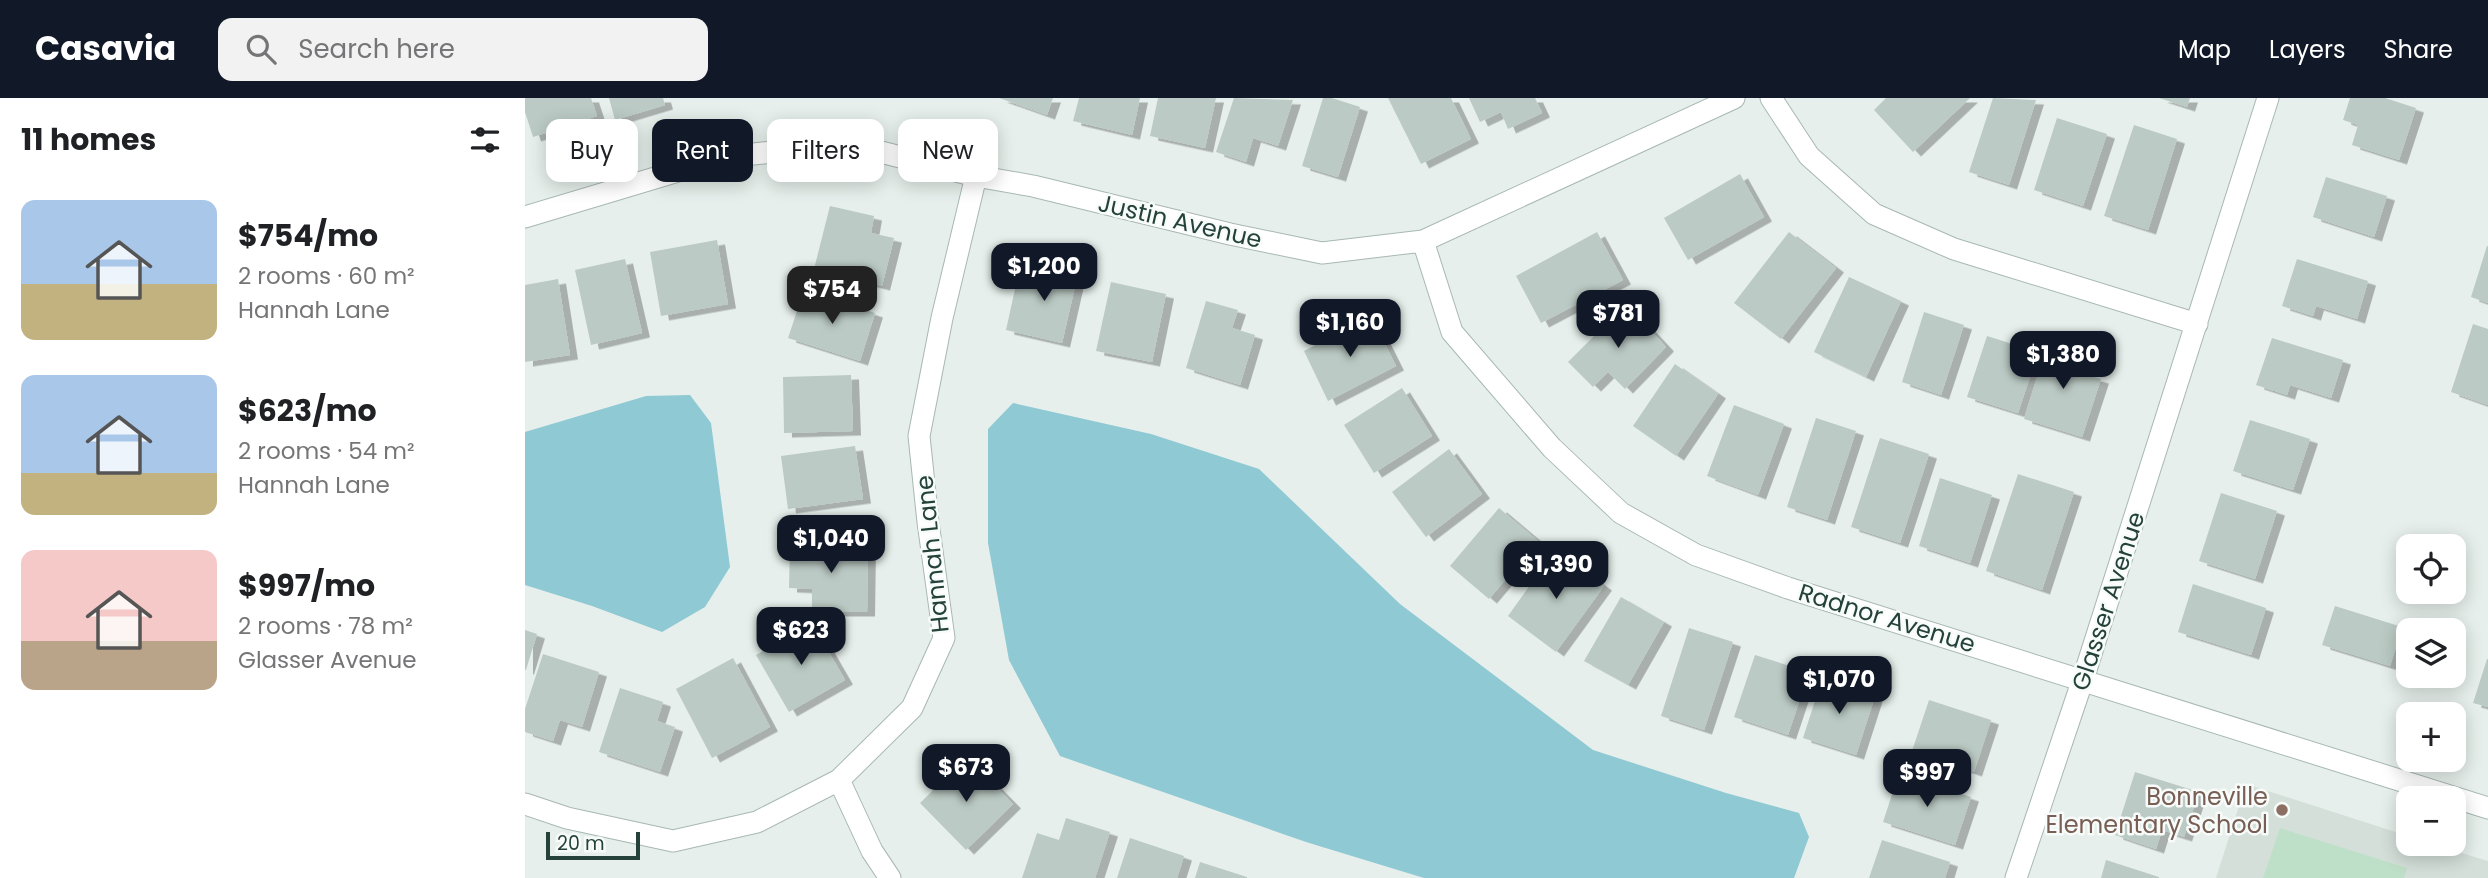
<!DOCTYPE html>
<html lang="en">
<head>
<meta charset="utf-8">
<style>
	body { margin:0; font-family:Poppins,sans-serif; background:#f2f2f2; color:#202124; height:100vh; display:flex; flex-direction:column; font-size:26px; white-space:nowrap }
	* { box-sizing:border-box; margin:0 }
	p { font-size:23px; color:#757577 }
	.icon { flex:none; width:38px; height:38px; fill:none; stroke:currentColor; stroke-width:2; stroke-linecap:round; stroke-linejoin:round }
	.map { position:relative; flex:1; overflow:hidden }
	.side { display:flex; flex-direction:column; background:#fff; width:525px }
	.side>* { flex:none }
	.guide { position:absolute; left:21px; top:21px; width:665px; height:63px; display:flex; gap:14px }
	.fabs { position:absolute; left:1871px; top:436px; display:grid; gap:14px }
	.fabs a { display:grid; place-items:center; width:70px; height:70px; border-radius:14px; background:#fff; box-shadow:0 4px 18px #0003; font-size:35px }
	.scale { position:absolute; left:21px; bottom:18px; width:94px; box-sizing:border-box; padding-left:7px; border:4px solid #24423a; border-top:0; font-size:19px; line-height:24px; white-space:nowrap; color:#24423a; -webkit-text-stroke:5px #f7fbf9; paint-order:stroke }
	.price { position:absolute; translate:-50% -60px; padding:0 16px; border-radius:14px; background:#111827; color:#fff; font-size:23px; line-height:46px; filter:drop-shadow(0 2px 4px #0008) }
	.price::after { content:''; position:absolute; left:50%; top:42px; width:21px; height:16px; margin-left:-10px; background:inherit; clip-path:polygon(0 0,100% 0,50% 100%) }
	.price.active { background:#222; color:#fff }
	ul { padding:0; list-style:none }
	li { display:flex; align-items:center; gap:21px; height:175px; padding:0 21px }
	li span { display:grid; place-items:center; flex:none; width:196px; height:140px; border-radius:14px; color:#555 }
	li>.icon { margin-inline-start:auto }
	span .icon { width:84px; height:84px; fill:#fffc; stroke-width:1 }
	li b { font-size:30px }
	h2 { display:flex; justify-content:space-between; align-items:center; height:84px; padding:0 21px; font-size:30px }
	.chip { padding:0 24px; border-radius:14px; background:#fff; box-shadow:0 4px 18px #0003; font-size:24px; line-height:63px }
	.chip.active { background:#111827; color:#fff }
	header { display:flex; align-items:center; gap:42px; box-sizing:border-box; height:98px; padding:0 35px; background:#111827; color:#fff }
	header strong { font-size:33px }
	nav { display:flex; gap:38px; margin-inline-start:auto; font-size:24px }
	.search { width:490px; height:63px; background:#f2f2f2; display:flex; align-items:center; gap:18px; box-sizing:border-box; padding:0 24px; border-radius:14px; color:#757577; font-size:26px }
	main { display:flex; flex:1; min-height:0 }
	.map>svg:first-child { display:block }
</style>
</head>
<body>
<header>
<strong>Casavia</strong>
<div class="search"><svg class="icon" aria-label="search" viewBox="0 0 24 24"><circle cx="10" cy="10" r="6"/><path d="M15 15l6 6"/></svg>Search here</div>
<nav><a>Map</a><a>Layers</a><a>Share</a></nav>
</header>
<main>
<section class="side">
<h2>11 homes<svg class="icon" aria-label="filters" viewBox="0 0 24 24"><path d="M4 7h16M4 17h16"/><circle cx="9" cy="7" r="2"/><circle cx="15" cy="17" r="2"/></svg></h2>
<ul>
<li><span style="background:linear-gradient(#a9c7e8 60%,#c2b280 0)"><svg class="icon" aria-label="home" viewBox="0 0 24 24"><path d="M3 11l9-7 9 7M6 9v11h12V9"/></svg></span><div><b>$754/mo</b><p>2 rooms · 60 m²</p><p>Hannah Lane</p></div></li>
<li><span style="background:linear-gradient(#a9c7e8 70%,#c2b280 0)"><svg class="icon" aria-label="home" viewBox="0 0 24 24"><path d="M3 11l9-7 9 7M6 9v11h12V9"/></svg></span><div><b>$623/mo</b><p>2 rooms · 54 m²</p><p>Hannah Lane</p></div></li>
<li><span style="background:linear-gradient(#f6c9c9 65%,#b9a48a 0)"><svg class="icon" aria-label="home" viewBox="0 0 24 24"><path d="M3 11l9-7 9 7M6 9v11h12V9"/></svg></span><div><b>$997/mo</b><p>2 rooms · 78 m²</p><p>Glasser Avenue</p></div></li>
</ul>
</section>
<div class="map">
<svg width="1963" height="780" viewBox="0 0 1963 780">
	<defs>
		<filter id="shadow"><feDropShadow dx="8" dy="4.5" stdDeviation="0" flood-color="#0004"/></filter>
	</defs>
	<rect width="100%" height="100%" fill="#e6efeb"/>
	<path fill="#d4dfda" d="M 1721,686 L 1883,738 L 1883,746 L 1907,746 L 1963,763 L 1963,780 L 1691,780 Z"/>
	<path fill="#bfe0c8" d="M 1755,730 L 1882,770 L 1879,780 L 1738,780 Z"/>
	<path fill="#8ec9d4" d="M 165,297 L 186,325 L 205,469 L 180,509 L 137,534 L 67,508 L 0,487 L 0,334 L 121,298 Z
		M 488,305 L 626,336 L 734,371 L 875,506 L 1068,652 L 1201,695 L 1274,715 L 1284,739 L 1269,780 L 899,780 L 781,744 L 535,658 L 484,562 L 463,445 L 463,331 Z"/>
	<path fill="#bbcac4" filter="url(#shadow)" d="M 0,0 L 66,0 L 72,18 L 8,39 L 0,14 Z
		M 84,0 L 138,0 L 140,7 L 90,22 Z
		M 474,0 L 528,0 L 522,17 Z
		M 554,0 L 615,0 L 607,37 L 548,23 Z
		M 633,0 L 691,0 L 680,50 L 625,38 Z
		M 709,0 L 768,2 L 753,48 L 728,40 L 721,64 L 691,54 Z
		M 798,0 L 807,0 L 835,9 L 813,79 L 777,68 Z
		M 863,0 L 926,0 L 946,41 L 896,66 Z
		M 944,0 L 1010,0 L 1017,15 L 983,31 L 976,14 L 955,24 Z
		M 1361,0 L 1445,0 L 1388,54 L 1349,12 Z
		M 1468,0 L 1511,2 L 1484,87 L 1444,74 Z
		M 1634,0 L 1665,0 L 1662,9 Z
		M 1825,0 L 1860,0 L 1891,10 L 1874,62 L 1827,47 L 1833,27 L 1818,22 Z
		M 1532,20 L 1582,36 L 1558,108 L 1509,92 Z
		M 1609,27 L 1652,41 L 1623,132 L 1579,118 Z
		M 1215,76 L 1239,119 L 1163,162 L 1139,120 Z
		M 1801,79 L 1862,98 L 1849,139 L 1788,119 Z
		M 305,108 L 349,118 L 346,135 L 369,140 L 357,188 L 289,171 Z
		M 1072,134 L 1098,182 L 1016,225 L 991,178 Z
		M 1264,134 L 1311,170 L 1256,241 L 1209,205 Z
		M 192,142 L 203,206 L 136,218 L 125,154 Z
		M 1962,148 L 1963,148 L 1963,205 L 1946,199 Z
		M 100,161 L 117,235 L 66,247 L 50,172 Z
		M 1772,161 L 1843,183 L 1832,221 L 1791,208 L 1788,218 L 1757,208 Z
		M 520,162 L 554,171 L 537,245 L 481,232 L 492,182 L 514,187 Z
		M 1324,179 L 1376,203 L 1341,279 L 1289,254 Z
		M 33,181 L 45,257 L 0,264 L 0,187 Z
		M 586,184 L 641,196 L 627,264 L 571,253 Z
		M 279,192 L 350,215 L 335,263 L 263,240 Z
		M 681,203 L 713,212 L 707,230 L 730,237 L 715,287 L 661,270 Z
		M 1101,206 L 1141,249 L 1100,291 L 1083,274 L 1068,289 L 1043,264 Z
		M 1399,214 L 1439,227 L 1416,297 L 1377,284 Z
		M 846,218 L 871,268 L 803,303 L 779,253 Z
		M 1948,226 L 1963,231 L 1963,307 L 1926,294 Z
		M 1462,238 L 1513,254 L 1493,315 L 1442,299 Z
		M 1747,240 L 1818,262 L 1806,300 L 1765,287 L 1762,297 L 1731,287 Z
		M 1524,241 L 1560,252 L 1553,275 L 1576,281 L 1557,339 L 1499,321 Z
		M 1150,266 L 1193,296 L 1151,358 L 1108,328 Z
		M 326,277 L 328,333 L 259,335 L 258,279 Z
		M 877,290 L 907,338 L 849,375 L 819,327 Z
		M 1209,307 L 1259,326 L 1233,397 L 1182,378 Z
		M 1291,320 L 1331,333 L 1302,422 L 1262,409 Z
		M 1725,322 L 1785,341 L 1768,392 L 1708,373 Z
		M 1355,340 L 1404,356 L 1375,445 L 1326,429 Z
		M 330,348 L 338,401 L 263,411 L 256,358 Z
		M 924,351 L 957,396 L 901,439 L 867,394 Z
		M 1493,376 L 1549,394 L 1517,492 L 1461,473 Z
		M 1415,380 L 1467,397 L 1445,465 L 1394,448 Z
		M 1696,395 L 1752,413 L 1730,481 L 1674,463 Z
		M 974,410 L 1013,443 L 964,501 L 925,468 Z
		M 265,445 L 343,446 L 342,514 L 287,514 L 287,491 L 264,490 Z
		M 1030,452 L 1079,488 L 1031,554 L 983,518 Z
		M 1668,486 L 1741,510 L 1726,557 L 1653,534 Z
		M 1096,499 L 1139,524 L 1103,587 L 1059,563 Z
		M 1810,508 L 1877,529 L 1865,568 L 1797,547 Z
		M 287,525 L 320,582 L 264,614 L 231,557 Z
		M 1164,530 L 1208,544 L 1179,632 L 1136,618 Z
		M 0,532 L 12,536 L 1,572 L 0,572 Z
		M 18,556 L 74,574 L 57,629 L 35,622 L 28,643 L 0,634 L 0,611 Z
		M 1230,557 L 1284,574 L 1263,637 L 1209,619 Z
		M 208,560 L 245,629 L 187,660 L 151,591 Z
		M 1962,561 L 1963,561 L 1963,609 L 1948,605 Z
		M 1298,578 L 1351,595 L 1331,657 L 1278,640 Z
		M 95,590 L 138,604 L 132,623 L 150,629 L 135,674 L 74,654 Z
		M 1404,602 L 1466,622 L 1449,674 L 1387,653 Z
		M 442,659 L 488,706 L 441,752 L 395,705 Z
		M 1610,674 L 1674,694 L 1659,739 L 1637,732 L 1631,751 L 1590,737 Z
		M 1374,675 L 1446,699 L 1430,747 L 1358,724 Z
		M 541,720 L 585,734 L 570,780 L 497,780 L 512,735 L 534,742 Z
		M 605,740 L 659,758 L 652,780 L 592,780 Z
		M 1357,742 L 1425,764 L 1420,780 L 1344,780 Z
		M 1581,762 L 1634,779 L 1634,780 L 1576,780 Z
		M 675,764 L 722,779 L 722,780 L 670,780 Z"/>
	<g fill="none" stroke-linecap="round" stroke-linejoin="round">
		<g stroke="#a8b8b2" stroke-width="23">
			<path id="minor" d="M 1246,0 L 1284,58 L 1349,116 L 1429,151 L 1672,226
				M 0,119 L 200,59 L 324,46 L 451,78 L 508,88 L 705,136 L 797,155 L 898,143 L 1209,0
				M 898,143 L 927,234 L 1027,350 L 1096,415 L 1171,457 L 1263,490 L 1963,710
				M 314,682 L 347,753 L 365,780
				M 0,706 L 42,720 L 148,743 L 232,724 L 314,682 L 387,610 L 419,540 L 403,424 L 394,338 L 417,220 L 451,78
				M 1491,780 L 1558,581 L 1743,0"/>
		</g>
		<use href="#minor" stroke="#fff" stroke-width="21"/>
	</g>
	<circle fill="#8d6e63" stroke="#f7fbf9" stroke-width="2.5" cx="1757" cy="712" r="7"/>
	<g text-anchor="middle" dominant-baseline="central" stroke-width="5" stroke-linejoin="round" paint-order="stroke">
		<g font-size="24" fill="#24423a" stroke="#f7fbf9">
			<text transform="translate(655 123) rotate(13)">Justin Avenue</text>
			<text transform="translate(407 456) rotate(-96)">Hannah Lane</text>
			<text transform="translate(1583 503) rotate(-72)">Glasser Avenue</text>
			<text transform="translate(1362 520) rotate(17)">Radnor Avenue</text>
		</g>
		<g font-size="24" fill="#785e54" stroke="#f7fbf9" text-anchor="end">
			<text x="1743" y="698">Bonneville<tspan x="1743" dy="28">Elementary School</tspan></text>
		</g>
	</g>
</svg>
<div class="fabs">
<a><svg class="icon" aria-label="locate" viewBox="0 0 24 24"><circle cx="12" cy="12" r="6"/><path d="M12 2v4M12 18v4M2 12h4M18 12h4"/></svg></a>
<a><svg class="icon" aria-label="layers" viewBox="0 0 24 24"><path d="M12 4l9 5-9 5-9-5zM3 14l9 5 9-5"/></svg></a>
<a>+</a>
<a>−</a>
</div>
<div class="scale">20 m</div>
<b class="price" style="left:519px;top:205px">$1,200</b>
<b class="price active" style="left:307px;top:228px">$754</b>
<b class="price" style="left:1093px;top:252px">$781</b>
<b class="price" style="left:825px;top:261px">$1,160</b>
<b class="price" style="left:1538px;top:293px">$1,380</b>
<b class="price" style="left:306px;top:477px">$1,040</b>
<b class="price" style="left:1031px;top:503px">$1,390</b>
<b class="price" style="left:276px;top:569px">$623</b>
<b class="price" style="left:1314px;top:618px">$1,070</b>
<b class="price" style="left:441px;top:706px">$673</b>
<b class="price" style="left:1402px;top:711px">$997</b>
<div class="guide">
<a class="chip">Buy</a>
<a class="chip active">Rent</a>
<a class="chip">Filters</a>
<a class="chip">New</a>
</div>
</div>
</main>
</body>
</html>
